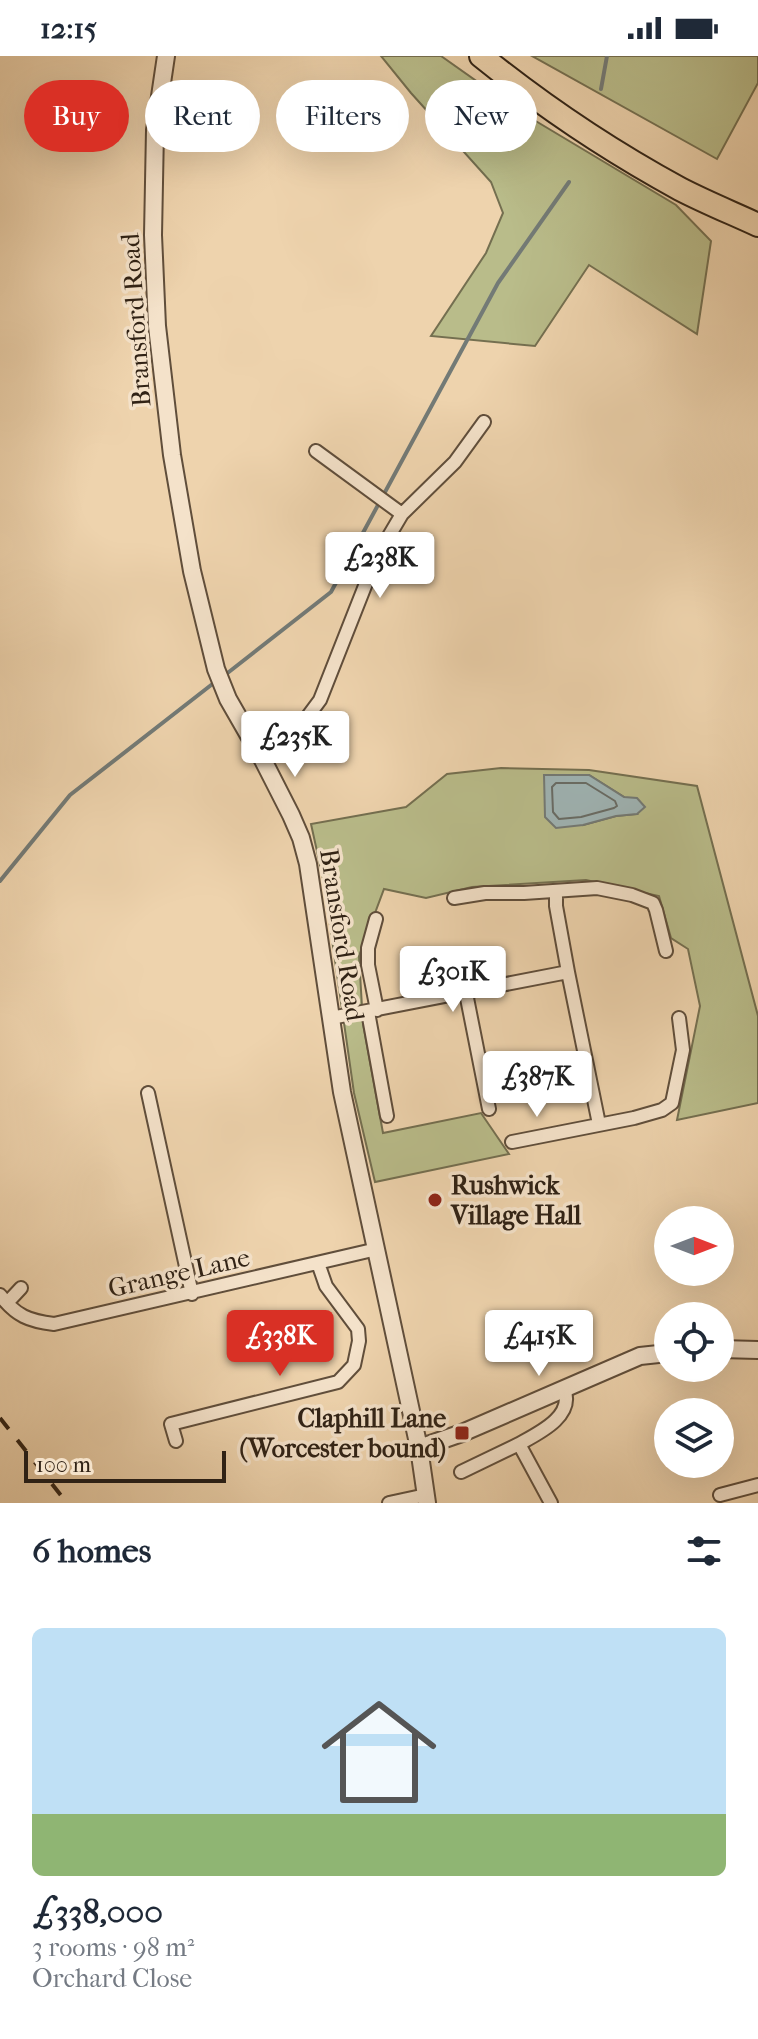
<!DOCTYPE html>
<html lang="en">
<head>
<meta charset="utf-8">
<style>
	body { margin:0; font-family:"IM FELL French Canon",serif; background:#f6f6f7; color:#1f2937; height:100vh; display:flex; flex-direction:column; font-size:30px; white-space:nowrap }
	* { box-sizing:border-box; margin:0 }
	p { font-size:26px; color:#747a83 }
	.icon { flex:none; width:44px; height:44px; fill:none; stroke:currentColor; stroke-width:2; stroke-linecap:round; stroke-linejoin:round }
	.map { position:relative; height:1447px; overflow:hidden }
	.sheet { display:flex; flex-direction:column; background:#fff; flex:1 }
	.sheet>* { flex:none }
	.hud { position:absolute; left:24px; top:24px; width:710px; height:72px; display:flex; gap:16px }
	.needle { width:52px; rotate:90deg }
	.buttons { position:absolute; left:654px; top:1150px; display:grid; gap:16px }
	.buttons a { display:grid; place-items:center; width:80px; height:80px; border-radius:50%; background:#fff; box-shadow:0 8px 32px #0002; font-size:40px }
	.scale { position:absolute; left:24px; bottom:20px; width:202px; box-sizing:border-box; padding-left:8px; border:4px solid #302215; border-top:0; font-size:22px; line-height:28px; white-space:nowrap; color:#302215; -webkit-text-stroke:6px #f4e2ca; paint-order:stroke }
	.price { position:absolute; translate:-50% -68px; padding:0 18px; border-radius:8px; background:#fff; color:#222; font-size:26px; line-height:52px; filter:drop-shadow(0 2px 4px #0008) }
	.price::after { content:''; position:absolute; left:50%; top:48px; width:24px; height:18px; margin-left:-12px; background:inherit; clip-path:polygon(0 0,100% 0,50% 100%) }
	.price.current { background:#d93025; color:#fff }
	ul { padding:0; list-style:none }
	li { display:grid; align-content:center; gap:16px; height:424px; padding:0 32px }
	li+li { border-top:2px solid #e0e1e3 }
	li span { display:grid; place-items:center; height:248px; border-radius:12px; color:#555 }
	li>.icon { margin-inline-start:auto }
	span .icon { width:144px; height:144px; fill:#fffc; stroke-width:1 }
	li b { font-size:34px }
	h2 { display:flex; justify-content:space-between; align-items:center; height:96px; padding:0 32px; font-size:34px }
	.chip { padding:0 28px; border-radius:36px; background:#fff; box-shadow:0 8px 32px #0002; font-size:28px; line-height:72px }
	.chip.current { background:#d93025; color:#fff }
	.status { display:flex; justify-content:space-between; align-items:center; height:56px; padding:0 40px; background:#fff; direction:ltr }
	.status svg { height:22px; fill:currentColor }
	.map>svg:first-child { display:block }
</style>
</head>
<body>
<div class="status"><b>12:15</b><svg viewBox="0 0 49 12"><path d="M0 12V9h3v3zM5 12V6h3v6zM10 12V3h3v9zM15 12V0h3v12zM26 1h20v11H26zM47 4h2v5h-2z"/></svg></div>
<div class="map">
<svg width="758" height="1447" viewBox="0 0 758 1447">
	<rect width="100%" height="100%" fill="#eed3ad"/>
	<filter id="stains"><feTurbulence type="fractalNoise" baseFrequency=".0025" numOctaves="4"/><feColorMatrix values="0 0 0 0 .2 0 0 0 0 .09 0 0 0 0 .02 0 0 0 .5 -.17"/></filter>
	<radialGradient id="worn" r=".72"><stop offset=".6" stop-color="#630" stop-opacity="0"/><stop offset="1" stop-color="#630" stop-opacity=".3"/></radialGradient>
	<path fill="#b9bc8a" stroke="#746f50" stroke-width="2" fill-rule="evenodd" d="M 381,0 L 441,0 L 519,55 L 676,149 L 711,185 L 697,278 L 589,209 L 535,290 L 431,280 L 486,197 L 503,157 L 491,126 L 411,37 Z
		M 532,0 L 758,0 L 758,27 L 717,103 Z
		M 501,712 L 589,714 L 697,730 L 758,960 L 758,1047 L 677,1064 L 700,950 L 688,893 L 671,882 L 659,840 L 586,824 L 472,831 L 426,842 L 384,833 L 359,900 L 363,968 L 383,1077 L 481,1057 L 509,1098 L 375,1126 L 354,1037 L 324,827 L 311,768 L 406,751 L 447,718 ZM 545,719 L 589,719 L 624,741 L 637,758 L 616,760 L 583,769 Z"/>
	<path fill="#9fb5b6" stroke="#737a76" stroke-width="2" d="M 544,719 L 589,719 L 624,741 L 637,742 L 645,751 L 637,758 L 616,760 L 583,769 L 556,772 L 545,761 Z"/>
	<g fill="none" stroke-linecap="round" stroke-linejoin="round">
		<path stroke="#686c66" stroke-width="2" d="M 556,727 L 586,727 L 615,745 L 617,750 L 614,752 L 581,761 L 559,763 L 553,756 L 552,731 Z"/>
		<path stroke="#737a76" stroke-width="4" d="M 601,33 L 607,0
			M 225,619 L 331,536 L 498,227 L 569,126
			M 0,825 L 70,739 L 215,626"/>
		<g stroke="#604e3b" stroke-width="16">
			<path id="minor" d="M 316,395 L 402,458
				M 263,704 L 294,679 L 320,644 L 376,502 L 402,458 L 455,406 L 484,366
				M 556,835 L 556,850 L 568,916 L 599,1068
				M 454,842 L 485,837 L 524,837 L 597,832 L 632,839 L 653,847 L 656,854 L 666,895
				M 376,863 L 368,892 L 368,909 L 377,954
				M 466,937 L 489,1053
				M 368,956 L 387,1060
				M 331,962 L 568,916
				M 148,1037 L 192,1238
				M 512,1086 L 634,1062 L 662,1054 L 672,1047 L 683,994 L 679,962
				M 0,1239 C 16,1260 29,1265 54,1268 L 377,1193
				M 7,1247 L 21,1232
				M 176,1385 L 171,1368 L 338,1326 L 354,1309 L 359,1285 L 358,1273 L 326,1230 L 318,1207
				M 461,1416 L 519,1388
				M 720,1439 L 758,1429
				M 389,1447 L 426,1439
				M 551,1447 L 519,1388 C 539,1377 575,1360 564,1333"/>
		</g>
		<g stroke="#604e3b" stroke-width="20">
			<path id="tertiary" d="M 166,0 L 155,74 L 153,179 L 157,270 L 172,399 L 192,515 L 216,613 L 228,643 L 263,704 L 291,759 L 301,782 L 308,808 L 342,1036 L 419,1392 L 427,1447
				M 720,1293 L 758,1294
				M 419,1392 L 462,1377 L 640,1300 L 668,1297"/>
		</g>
		<g stroke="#302215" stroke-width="26">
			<path id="trunk" d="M 481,0 C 543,50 610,95 680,133 C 705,146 732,157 758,169"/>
		</g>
		<use href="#minor" stroke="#f4e2ca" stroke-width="12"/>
		<use href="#tertiary" stroke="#f4e2ca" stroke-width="16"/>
		<use href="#trunk" stroke="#eed3ad" stroke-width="22"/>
		<path stroke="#302215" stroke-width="4" stroke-dasharray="14 14" stroke-linecap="butt" d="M 0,1362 L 67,1447"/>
	</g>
	<g fill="#8f2418" stroke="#f4e2ca" stroke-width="3">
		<circle cx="435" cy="1144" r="8"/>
		<rect x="454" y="1369" width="16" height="16" rx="4"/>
	</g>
	<g text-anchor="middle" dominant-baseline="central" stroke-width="7" stroke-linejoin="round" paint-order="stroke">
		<g font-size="26" fill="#302215" stroke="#f4e2ca">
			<text transform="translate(136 264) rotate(-94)">Bransford Road</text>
			<text transform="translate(342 879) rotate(81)">Bransford Road</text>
			<text transform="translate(179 1217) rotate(-13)">Grange Lane</text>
		</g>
		<g font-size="26" font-weight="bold" fill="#302215" stroke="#f4e2ca" text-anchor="start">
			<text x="451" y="1129">Rushwick<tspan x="451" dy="30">Village Hall</tspan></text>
			<text x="446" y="1362" text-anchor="end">Claphill Lane<tspan x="446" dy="30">(Worcester bound)</tspan></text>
		</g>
	</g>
	<rect width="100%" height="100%" filter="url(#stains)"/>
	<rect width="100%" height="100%" fill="url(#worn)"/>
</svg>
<div class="buttons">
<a><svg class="needle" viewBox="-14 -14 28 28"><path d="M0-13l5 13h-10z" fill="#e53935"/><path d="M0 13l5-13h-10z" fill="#747a83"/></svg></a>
<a><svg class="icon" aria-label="locate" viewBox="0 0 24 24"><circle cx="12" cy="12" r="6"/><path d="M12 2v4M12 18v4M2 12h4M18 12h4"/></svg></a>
<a><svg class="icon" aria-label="layers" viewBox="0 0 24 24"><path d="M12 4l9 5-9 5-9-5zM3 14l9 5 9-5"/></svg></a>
</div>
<div class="scale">100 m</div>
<b class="price" style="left:380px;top:544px">£238K</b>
<b class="price" style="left:295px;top:723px">£235K</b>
<b class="price" style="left:453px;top:958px">£301K</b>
<b class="price" style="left:537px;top:1063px">£387K</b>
<b class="price current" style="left:280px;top:1322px">£338K</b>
<b class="price" style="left:539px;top:1322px">£415K</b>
<div class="hud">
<a class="chip current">Buy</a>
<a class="chip">Rent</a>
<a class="chip">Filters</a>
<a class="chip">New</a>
</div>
</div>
<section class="sheet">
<h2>6 homes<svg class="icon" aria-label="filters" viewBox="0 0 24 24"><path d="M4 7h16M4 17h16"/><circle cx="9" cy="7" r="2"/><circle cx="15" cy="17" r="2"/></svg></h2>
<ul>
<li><span style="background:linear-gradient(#bfe0f5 75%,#8fb573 0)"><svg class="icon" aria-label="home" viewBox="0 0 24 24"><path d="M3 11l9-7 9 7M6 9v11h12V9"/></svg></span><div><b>£338,000</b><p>3 rooms · 98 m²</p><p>Orchard Close</p></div></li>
</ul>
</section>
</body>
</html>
